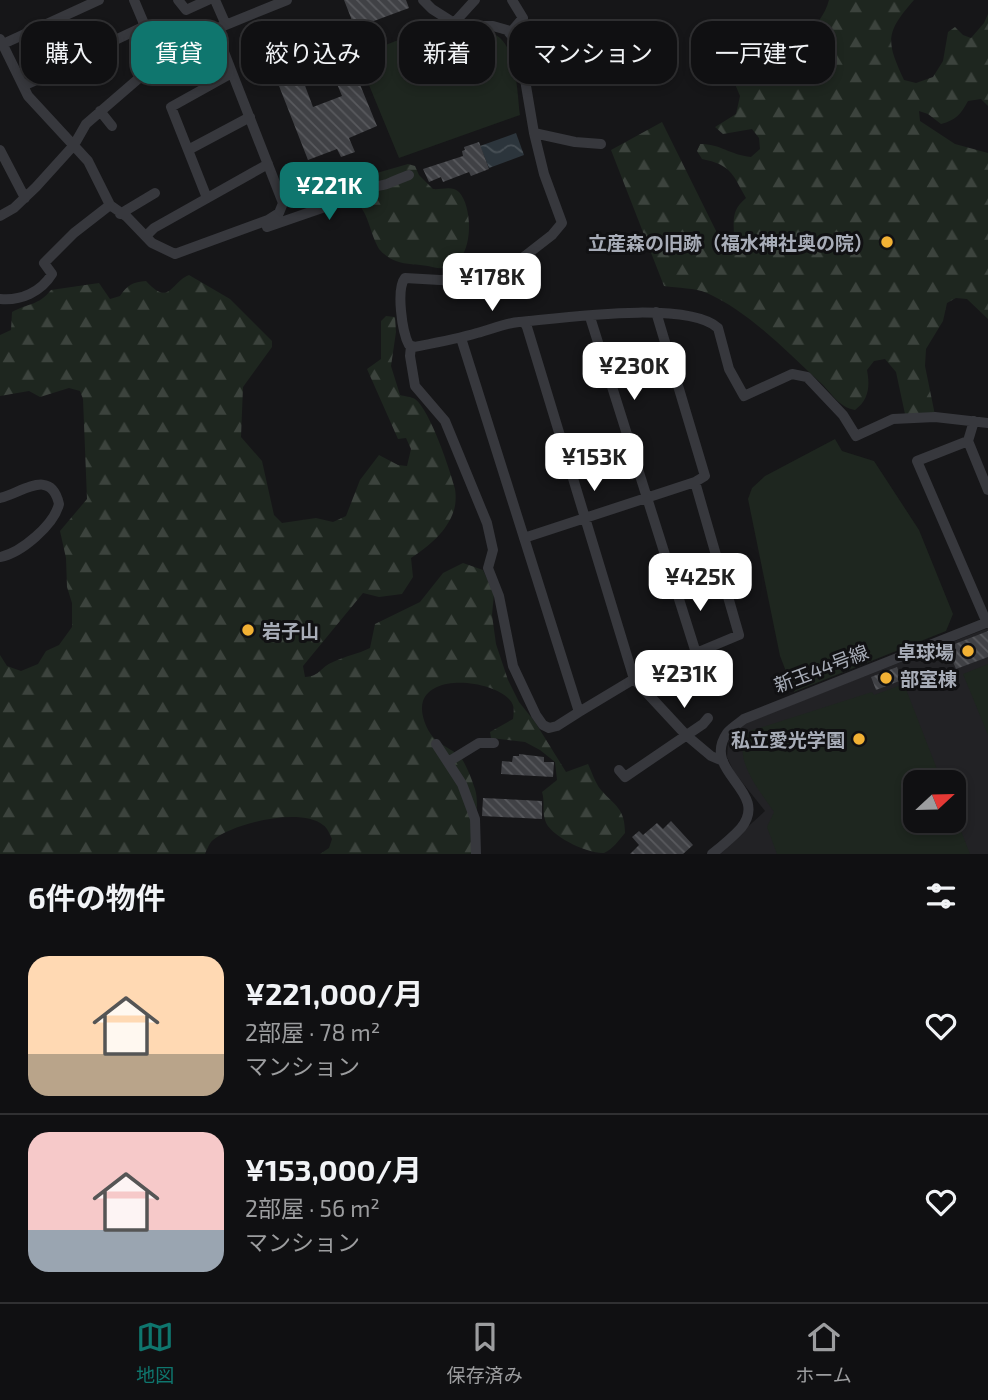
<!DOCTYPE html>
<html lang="ja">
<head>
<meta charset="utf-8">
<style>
	body { margin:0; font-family:"Exo 2","Noto Sans JP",sans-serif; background:#19191b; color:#f1f3f6; height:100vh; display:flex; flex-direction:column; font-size:26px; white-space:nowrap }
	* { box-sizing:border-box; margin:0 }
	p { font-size:23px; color:#9c9d9f }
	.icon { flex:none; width:38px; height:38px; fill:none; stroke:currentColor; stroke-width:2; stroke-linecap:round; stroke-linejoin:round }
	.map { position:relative; height:854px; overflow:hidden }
	.details { display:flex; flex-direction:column; background:#101012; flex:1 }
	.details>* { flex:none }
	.banner { position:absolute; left:21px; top:21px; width:947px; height:63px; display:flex; gap:14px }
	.needle { width:46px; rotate:68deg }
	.tools { position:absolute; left:903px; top:770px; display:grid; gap:14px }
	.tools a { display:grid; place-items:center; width:63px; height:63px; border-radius:14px; background:#101012; box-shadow:0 4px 10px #0003,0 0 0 2px #303032; font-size:35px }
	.price { position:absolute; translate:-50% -60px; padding:0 16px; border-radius:14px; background:#fff; color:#222; font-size:23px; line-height:46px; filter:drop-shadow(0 2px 4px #0008) }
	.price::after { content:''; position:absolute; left:50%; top:42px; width:21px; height:16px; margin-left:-10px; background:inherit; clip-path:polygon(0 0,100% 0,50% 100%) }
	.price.current { background:#0f766e; color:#fff }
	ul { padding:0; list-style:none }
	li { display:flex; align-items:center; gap:21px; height:175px; padding:0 28px }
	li+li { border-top:2px solid #303032 }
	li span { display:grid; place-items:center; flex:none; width:196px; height:140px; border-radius:21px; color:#555 }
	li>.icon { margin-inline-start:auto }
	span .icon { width:84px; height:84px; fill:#fffc; stroke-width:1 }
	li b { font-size:30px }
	h2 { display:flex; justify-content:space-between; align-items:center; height:84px; padding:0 28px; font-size:30px }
	.chip { padding:0 24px; border-radius:21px; background:#101012; box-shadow:0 4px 10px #0003,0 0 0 2px #303032; font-size:24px; line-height:63px }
	.chip.current { background:#0f766e; color:#fff }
	.tabs { display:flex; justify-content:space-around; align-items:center; height:98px; border-top:2px solid #303032; background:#101012; font-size:19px; color:#9c9d9f }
	.tabs a { display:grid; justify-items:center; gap:4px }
	.tabs .current { color:#0f766e }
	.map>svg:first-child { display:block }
</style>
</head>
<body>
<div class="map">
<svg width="988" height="854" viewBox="0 0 988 854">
	<defs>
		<pattern id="forest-firs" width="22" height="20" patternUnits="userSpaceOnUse" patternTransform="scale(1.75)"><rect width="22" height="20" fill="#1e261f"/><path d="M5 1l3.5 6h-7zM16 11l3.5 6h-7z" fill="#3c433d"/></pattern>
		<pattern id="water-waves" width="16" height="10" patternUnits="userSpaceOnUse" patternTransform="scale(1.75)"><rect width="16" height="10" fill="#2c353c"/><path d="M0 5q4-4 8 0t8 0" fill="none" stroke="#485056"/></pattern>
		<pattern id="building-back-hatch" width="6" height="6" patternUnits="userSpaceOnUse" patternTransform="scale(1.75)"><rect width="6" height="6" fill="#404145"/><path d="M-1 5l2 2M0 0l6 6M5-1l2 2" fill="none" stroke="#595a5e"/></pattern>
	</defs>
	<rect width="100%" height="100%" fill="#161618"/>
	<path fill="#222225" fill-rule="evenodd" d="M 988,628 L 988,854 L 718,854 L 765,811 L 734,772 L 727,757 L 728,743 L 731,735 L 743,724 ZM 915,782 L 954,782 L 954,821 L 915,821 Z"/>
	<path fill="url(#forest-firs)" d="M 829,0 L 914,0 C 885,33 886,41 904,80 L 916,83 L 933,77 L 943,61 L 948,32 L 955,27 L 963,35 L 971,38 L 984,23 L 988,14 L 988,106 L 981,99 L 968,101 C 961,114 956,120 941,124 L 928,114 L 919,111 L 920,121 L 955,144 L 988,153 L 988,319 L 967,299 L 956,298 L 947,303 L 943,321 L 926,349 L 925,366 L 935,415 L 905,414 L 896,372 L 885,359 L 874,361 L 867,370 C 870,386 869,400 855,410 C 839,407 833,395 822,384 C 787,352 751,313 707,293 C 695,288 678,288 664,286 L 611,150 L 662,122 L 721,241 L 728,240 L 734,234 C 733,217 733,209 746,198 C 732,173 731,165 702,159 L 697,151 L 700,144 C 721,144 730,155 751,157 L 760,149 L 759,138 L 752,129 L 723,134 L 715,127 L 736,114 L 740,96 L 735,84 L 740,70 C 773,55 819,38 829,0 Z
		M 408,164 L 415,166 L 419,175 L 433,189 C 441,190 452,185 459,192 C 472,206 473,247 458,261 C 448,270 439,269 428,266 C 418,264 406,265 396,261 C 390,259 383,254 379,249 C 373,239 370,225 365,214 C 360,204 353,197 350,186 L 356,179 Z
		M 189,275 L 230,299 L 272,341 L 272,347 L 243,387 L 241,437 L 262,461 L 274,515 L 282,523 L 316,518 L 333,522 L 346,516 L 360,480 L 379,455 L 398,465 L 407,466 L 411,449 L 406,438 L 398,439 L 367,369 L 381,359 L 381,321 L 386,316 L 395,317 L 396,332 L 391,366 L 400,395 C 404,396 412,397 415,399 C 430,410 450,470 455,489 C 456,495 456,504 454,510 C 447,532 429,546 411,558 L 413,577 L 402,594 L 379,597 L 363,593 L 303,666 L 305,677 C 321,676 320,667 333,662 C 345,656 358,654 370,648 L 375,624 L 420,602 L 443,573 L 463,563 L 483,570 L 494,594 L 492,615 L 496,644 L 508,680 L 519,702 L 535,722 L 566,772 L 588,764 C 592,772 595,783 601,790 C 615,806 625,808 625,833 C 619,840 613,849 604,853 C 588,854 549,836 545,820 C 542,810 545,801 542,792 L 557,780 L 555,762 L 540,750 L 525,742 L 491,738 L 490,732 L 513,719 C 514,711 515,705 509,699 C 492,681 433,673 423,701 C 419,713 427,732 436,740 C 444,747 456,751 462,759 C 467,767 472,780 475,789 C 480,804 474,837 473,854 L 320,854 L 329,848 L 332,839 C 330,835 327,827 323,825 C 301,807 233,823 213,840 C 209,843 207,850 205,854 L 0,854 L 0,655 L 7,666 L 21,671 L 38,664 L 46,651 L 59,645 L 72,627 L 72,603 L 67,587 L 66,558 L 60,531 L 87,499 L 83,399 L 80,391 L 69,388 L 40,397 L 29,391 L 0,396 L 0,335 L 11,330 L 12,312 C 28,303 38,306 51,290 L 99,283 L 110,299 L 120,296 C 127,285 133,282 146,281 C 170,307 170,283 189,275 Z"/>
	<path fill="#1e261f" d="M 432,27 L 447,46 L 494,34 C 517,44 517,93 520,115 L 399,158 L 357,56 Z
		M 835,439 L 842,451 L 874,461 L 919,530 L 953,614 L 946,631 L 794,692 L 780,656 L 748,499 L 752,488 L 765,476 Z
		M 988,664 L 988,735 L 963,674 Z
		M 904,684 L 942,782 L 915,782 L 915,821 L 954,821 L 954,813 L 970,854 L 777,854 L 767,827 L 774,812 C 761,792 728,755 750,731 L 872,692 L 874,695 Z"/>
	<path fill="url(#water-waves)" d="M 516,133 L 524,155 L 489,168 L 480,146 Z"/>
	<path fill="url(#building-back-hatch)" fill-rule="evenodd" d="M 344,0 L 406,0 L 409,8 L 355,28 Z
		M 324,44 L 329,57 L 344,51 L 351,66 L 352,65 L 377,126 L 349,138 L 355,152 L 341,157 L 337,149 L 308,160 L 272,68 L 302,56 L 301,52 ZM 332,72 L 342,96 L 313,107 L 304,83 Z
		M 479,142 L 489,169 L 471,176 L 469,172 L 443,182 L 441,177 L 429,182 L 423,169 L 463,156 L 462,151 L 465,150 L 464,147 Z
		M 988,631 L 988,657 L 956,669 L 947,647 Z
		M 897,667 L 902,680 L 876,690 L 871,677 Z
		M 519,754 L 544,757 L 544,762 L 554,762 L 553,777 L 501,774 L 502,761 L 512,762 L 513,756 L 519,756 Z
		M 483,798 L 542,801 L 542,819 L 482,816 Z
		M 671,821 L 693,845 L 683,854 L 630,854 L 639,845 L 632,837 L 639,831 L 643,835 L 657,823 L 663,829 Z"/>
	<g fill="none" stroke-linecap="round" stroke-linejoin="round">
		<path stroke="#37383d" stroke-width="10" d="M 134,0 L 145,26 L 165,58
			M 178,0 L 186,10 L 208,0
			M 215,0 L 226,25
			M 423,0 L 432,9 L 454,23 L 464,26 L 493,26 L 507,30 L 512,36 L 523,68 L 534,133 L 544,174 L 562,223 L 552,235 L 498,277 L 440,280 L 405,278 C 396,289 402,332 409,345 L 414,347 C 435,343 457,339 477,333 C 490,330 505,323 519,322 C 562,318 687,300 718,328 L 729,369 L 744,396 L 792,374 L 807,377 L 843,415 L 856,436 L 893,419 L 935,417 L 988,423
			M 454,23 L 475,0
			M 510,33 L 523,18 L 512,0
			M 0,39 L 28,96 L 88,161 L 110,205 L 127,217 L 152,243 L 175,254 L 268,220 L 279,213 L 283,203 L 215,29
			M 3,44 L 99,0
			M 23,86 L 95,54 L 111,42 L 145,26
			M 100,111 L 112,126
			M 534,133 L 575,142 L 601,144
			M 0,150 L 25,198
			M 188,150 L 250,117
			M 207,198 L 171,107 L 232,73
			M 120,214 L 155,193
			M 0,216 L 14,208 L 36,187 L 74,145 L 86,124 L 160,60 L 201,35 L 287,0
			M 267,227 L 322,208 C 336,189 366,190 387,184 C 394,181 401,178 409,175
			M 146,236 L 154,228 L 268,164
			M 0,299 C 21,301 41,292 52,274 L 44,263 L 74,233 L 110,205
			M 524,322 L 527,327 L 634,679 L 686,735 L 711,756 L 723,761
			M 461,338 L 579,712 L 634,679 L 696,653 L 590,317
			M 411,346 L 410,356 L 415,386 L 445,421 L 487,523 L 493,550 L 488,568 L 499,596 L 513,666 L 536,715 L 543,725 L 549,728 L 557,726 L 579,712
			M 974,421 L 968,441 L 988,490
			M 968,441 L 917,461 L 987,623
			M 695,482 L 739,635 L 696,653
			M 0,498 C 23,492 51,468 59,504 C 54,525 21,553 0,557
			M 524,538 L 695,482 L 705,476 L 656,312
			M 436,744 L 462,784 L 475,819 L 476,854
			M 448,762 L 479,743 L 494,743
			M 619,770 L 625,777 L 703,724 L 708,718
			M 712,854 C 722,846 733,837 741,828 C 771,791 700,772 727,733 C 731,728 739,723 744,719 L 988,622"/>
	</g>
	<g fill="#f2b134" stroke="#111113" stroke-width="2.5">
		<circle cx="887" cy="242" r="7"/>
		<circle cx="248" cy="630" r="7"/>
		<circle cx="968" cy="651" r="7"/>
		<circle cx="886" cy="678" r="7"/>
		<circle cx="859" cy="739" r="7"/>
	</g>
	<g text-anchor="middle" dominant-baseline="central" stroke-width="6" stroke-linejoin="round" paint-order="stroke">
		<g font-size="19" font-weight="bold" fill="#a8adb8" stroke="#111113" text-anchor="end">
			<text x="873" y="242">立産森の旧跡（福水神社奥の院）</text>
			<text x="262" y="630" text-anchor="start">岩子山</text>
			<text x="954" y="651">卓球場</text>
			<text x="900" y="678" text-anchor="start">部室棟</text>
			<text x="845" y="739">私立愛光学園</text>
		</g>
		<g font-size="19" fill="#a8adb8" stroke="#111113">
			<text transform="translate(821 668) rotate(-21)">新玉44号線</text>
		</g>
	</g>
</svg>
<div class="tools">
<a><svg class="needle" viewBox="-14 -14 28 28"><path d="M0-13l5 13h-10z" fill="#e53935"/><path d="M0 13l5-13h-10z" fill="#9c9d9f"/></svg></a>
</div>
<b class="price current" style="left:329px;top:222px">¥221K</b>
<b class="price" style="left:492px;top:313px">¥178K</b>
<b class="price" style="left:634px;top:402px">¥230K</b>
<b class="price" style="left:594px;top:493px">¥153K</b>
<b class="price" style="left:700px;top:613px">¥425K</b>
<b class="price" style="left:684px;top:710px">¥231K</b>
<div class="banner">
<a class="chip">購入</a>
<a class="chip current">賃貸</a>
<a class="chip">絞り込み</a>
<a class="chip">新着</a>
<a class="chip">マンション</a>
<a class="chip">一戸建て</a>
</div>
</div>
<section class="details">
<h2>6件の物件<svg class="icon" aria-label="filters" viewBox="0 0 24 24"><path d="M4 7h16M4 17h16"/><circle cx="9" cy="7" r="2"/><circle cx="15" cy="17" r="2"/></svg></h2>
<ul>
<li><span style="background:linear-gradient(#ffd9b3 70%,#b9a48a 0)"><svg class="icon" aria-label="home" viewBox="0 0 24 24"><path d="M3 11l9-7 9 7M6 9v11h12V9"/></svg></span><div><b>¥221,000/月</b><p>2部屋 · 78 m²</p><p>マンション</p></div><svg class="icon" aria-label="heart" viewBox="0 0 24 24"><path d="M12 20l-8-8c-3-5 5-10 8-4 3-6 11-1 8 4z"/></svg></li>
<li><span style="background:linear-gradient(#f6c9c9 70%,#9aa5b1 0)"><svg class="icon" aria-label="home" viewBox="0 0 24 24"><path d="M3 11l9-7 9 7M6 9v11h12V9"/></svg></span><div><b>¥153,000/月</b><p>2部屋 · 56 m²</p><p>マンション</p></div><svg class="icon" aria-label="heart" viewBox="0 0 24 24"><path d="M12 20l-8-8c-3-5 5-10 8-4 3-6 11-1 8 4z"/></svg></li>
</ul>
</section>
<nav class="tabs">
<a class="current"><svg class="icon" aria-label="map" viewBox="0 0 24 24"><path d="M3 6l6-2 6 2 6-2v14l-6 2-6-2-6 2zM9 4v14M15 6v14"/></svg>地図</a>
<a><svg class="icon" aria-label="saved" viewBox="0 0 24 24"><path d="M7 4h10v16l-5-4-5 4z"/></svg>保存済み</a>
<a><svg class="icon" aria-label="home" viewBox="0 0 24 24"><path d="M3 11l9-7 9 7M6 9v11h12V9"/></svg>ホーム</a>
</nav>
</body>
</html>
